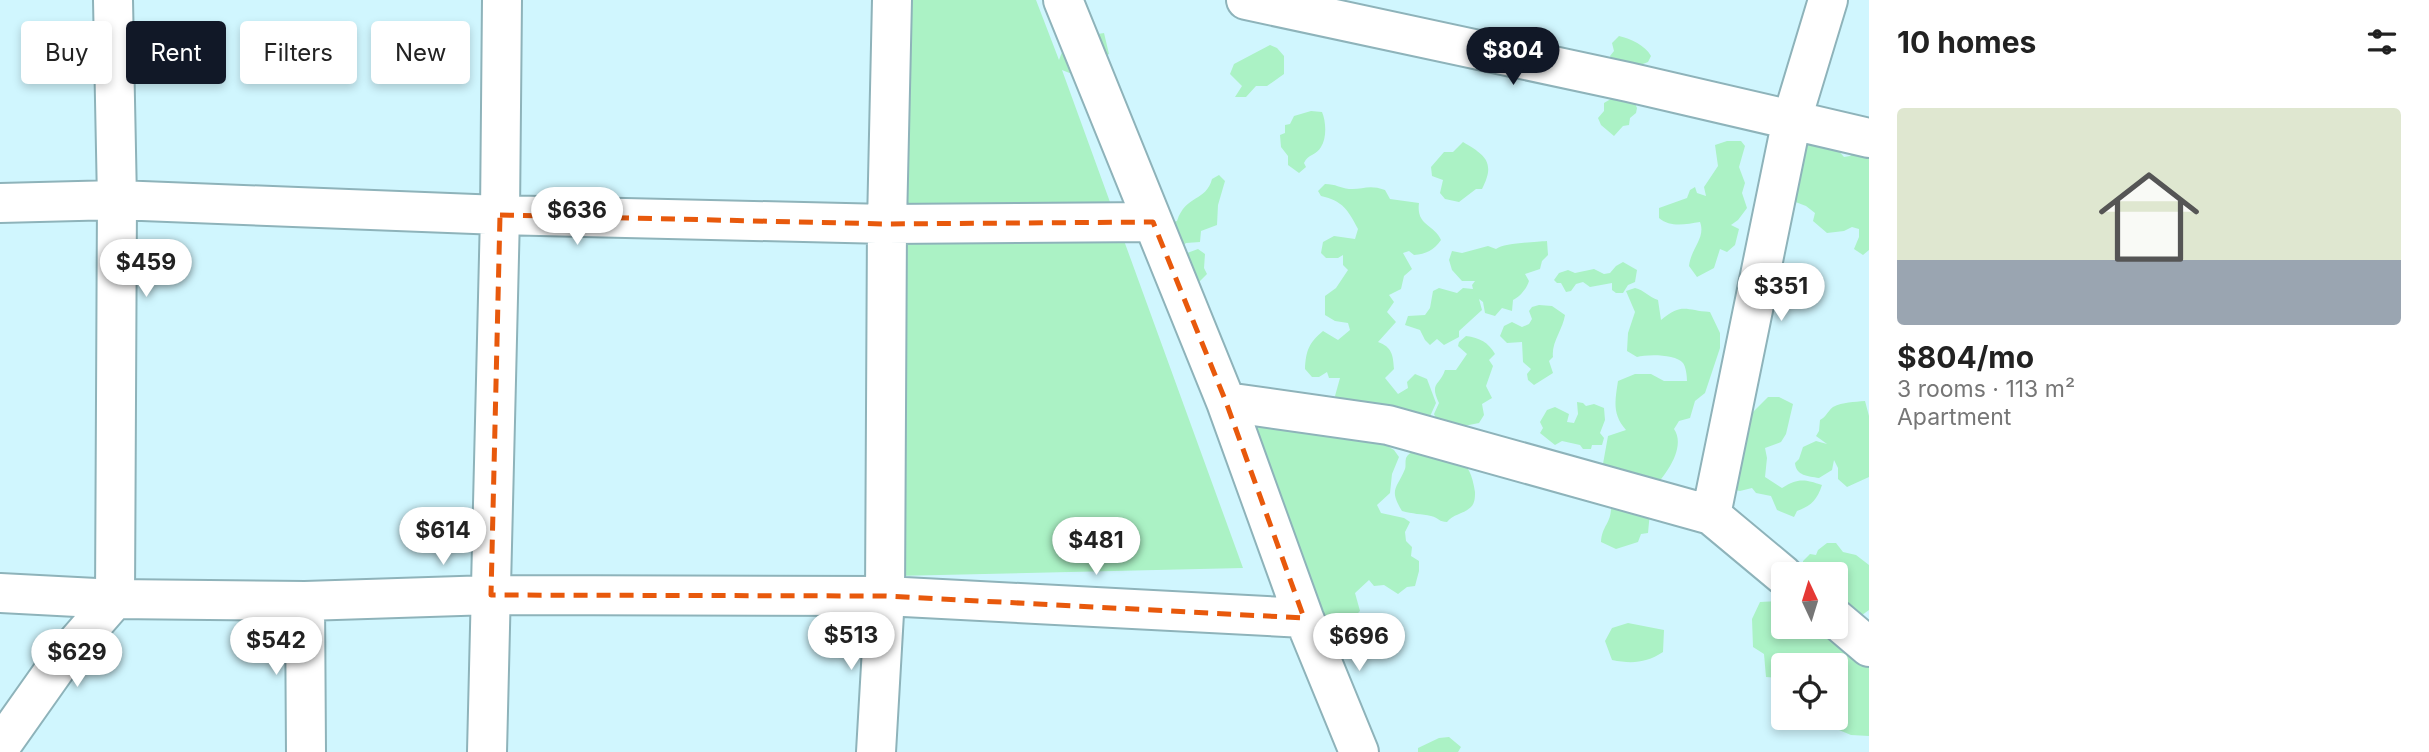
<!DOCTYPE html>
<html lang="en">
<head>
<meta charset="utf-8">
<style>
	body { margin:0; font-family:Inter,sans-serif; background:#f6f6f6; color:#222; height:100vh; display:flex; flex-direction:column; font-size:26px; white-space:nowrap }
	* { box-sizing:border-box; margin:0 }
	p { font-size:23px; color:#767676 }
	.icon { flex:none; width:38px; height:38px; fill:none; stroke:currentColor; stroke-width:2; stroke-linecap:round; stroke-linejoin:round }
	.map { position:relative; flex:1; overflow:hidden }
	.drawer { display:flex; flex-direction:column; background:#fff; width:560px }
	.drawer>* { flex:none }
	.guide { position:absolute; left:21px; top:21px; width:665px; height:63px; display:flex; gap:14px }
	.needle { width:46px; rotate:356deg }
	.controls { position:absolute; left:1771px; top:562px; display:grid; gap:14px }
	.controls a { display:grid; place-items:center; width:77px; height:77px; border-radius:7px; background:#fff; box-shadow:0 4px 10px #0003; font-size:35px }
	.price { position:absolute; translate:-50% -60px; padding:0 16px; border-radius:24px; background:#fff; color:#222; font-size:23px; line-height:46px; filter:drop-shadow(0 2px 4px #0008) }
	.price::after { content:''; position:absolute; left:50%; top:42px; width:21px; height:16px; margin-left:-10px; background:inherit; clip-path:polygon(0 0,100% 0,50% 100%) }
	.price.on { background:#111827; color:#fff }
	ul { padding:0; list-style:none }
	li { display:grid; align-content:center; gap:14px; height:371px; padding:0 28px }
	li+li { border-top:2px solid #e0e0e0 }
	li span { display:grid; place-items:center; height:217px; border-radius:7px; color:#555 }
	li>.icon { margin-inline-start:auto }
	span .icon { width:126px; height:126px; fill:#fffc; stroke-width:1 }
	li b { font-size:30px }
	h2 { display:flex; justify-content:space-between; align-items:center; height:84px; padding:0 28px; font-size:30px }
	.tag { padding:0 24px; border-radius:7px; background:#fff; box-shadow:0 4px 10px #0003; font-size:24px; line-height:63px }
	.tag.on { background:#111827; color:#fff }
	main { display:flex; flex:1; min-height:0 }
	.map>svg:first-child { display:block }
</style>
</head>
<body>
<main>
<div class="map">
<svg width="1869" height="752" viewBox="0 0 1869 752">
	<rect width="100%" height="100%" fill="#d0f6fe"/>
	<path fill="#abf2c5" d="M 883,0 L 1036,0 L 1059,60 L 1067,39 L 1104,33 L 1109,54 L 1072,74 L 1062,70 L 1243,568 L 895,576 Z
		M 1619,36 C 1631,39 1645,45 1651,56 L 1648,62 L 1625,71 L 1614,64 L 1610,56 L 1614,51 L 1612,43 Z
		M 1270,45 L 1277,48 L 1284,56 L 1284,74 L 1267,86 L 1256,86 L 1246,97 L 1235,97 L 1242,86 L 1230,74 L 1234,64 Z
		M 1616,96 L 1633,99 L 1637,108 L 1636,113 L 1630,118 L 1629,125 L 1623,126 L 1614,136 L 1601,125 L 1598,118 L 1604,111 L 1604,103 Z
		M 1311,111 L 1322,112 C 1326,121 1327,138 1321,147 C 1317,155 1308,154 1304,163 L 1306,167 L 1299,173 L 1288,165 L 1288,156 L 1281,147 L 1280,135 L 1285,133 L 1285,125 L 1290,124 L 1294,116 Z
		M 1797,140 L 1837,149 L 1844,157 L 1850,156 L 1859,149 L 1869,155 L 1869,250 L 1863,255 L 1854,249 L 1859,237 L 1859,229 L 1852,227 L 1844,231 L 1827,233 L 1813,221 L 1815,213 L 1806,206 L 1785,198 Z
		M 1727,141 L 1741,141 L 1745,146 L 1739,167 L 1745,183 L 1742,193 L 1747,208 L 1738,220 L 1731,225 L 1739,229 L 1735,245 L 1727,252 L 1720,249 L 1714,268 L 1697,277 L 1689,266 C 1691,248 1706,238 1700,222 C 1686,224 1671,228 1659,218 L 1659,208 L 1687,198 L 1690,190 L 1695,187 L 1697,193 L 1706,196 L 1704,187 L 1718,166 L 1715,145 Z
		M 1463,142 C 1485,155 1496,162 1482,189 L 1476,189 L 1459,202 L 1445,199 L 1440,193 L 1443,180 L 1432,176 L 1431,167 L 1444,152 L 1453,152 Z
		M 1219,175 L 1225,181 L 1218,205 L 1217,225 L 1201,231 L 1200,242 L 1186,243 L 1175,252 L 1158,227 L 1177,221 C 1186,194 1206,202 1212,179 Z
		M 1325,184 C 1336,184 1340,188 1349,189 C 1363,190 1368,184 1385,190 L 1390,199 L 1419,203 C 1416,226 1434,224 1441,240 C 1434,250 1426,254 1414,255 L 1409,251 L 1403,253 L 1412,269 L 1404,276 L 1401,289 L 1389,295 L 1394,302 L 1387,312 L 1396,322 L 1378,342 C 1392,347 1393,355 1394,369 L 1385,378 L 1398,394 L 1408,388 L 1407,382 L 1415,374 L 1427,379 L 1436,403 L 1428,421 L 1374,416 L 1358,400 L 1342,407 L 1335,396 L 1340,378 L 1329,378 L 1327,372 L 1319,377 L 1312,377 L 1305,369 C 1306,350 1309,343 1323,331 L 1338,340 L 1350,330 L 1348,323 L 1335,321 L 1325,315 L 1325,296 L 1336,288 L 1348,270 L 1343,265 L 1343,255 L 1338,258 L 1326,258 L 1321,253 L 1323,242 L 1334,236 L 1355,239 L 1358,229 C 1348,210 1343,201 1321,196 L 1318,191 Z
		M 1547,241 L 1548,255 L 1542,261 L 1540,269 L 1525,274 L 1529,281 C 1527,288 1520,297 1513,300 L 1512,311 L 1502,308 L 1495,316 L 1485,313 L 1483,302 L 1479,299 L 1482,310 L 1459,331 L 1459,337 L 1444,345 L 1437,339 L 1430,345 L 1425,340 L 1420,330 L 1405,325 L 1408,316 L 1425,315 L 1430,308 L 1433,291 L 1439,288 L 1457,293 L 1463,288 L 1473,289 L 1472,285 L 1475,281 L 1462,281 L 1452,270 L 1449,260 L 1452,251 L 1462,253 L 1488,246 L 1496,249 C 1504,243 1536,242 1547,241 Z
		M 1198,249 L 1205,254 L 1204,268 L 1207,274 L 1192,289 L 1179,256 Z
		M 1623,262 L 1637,270 L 1635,282 L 1628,285 L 1623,293 L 1616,293 L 1612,290 L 1612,283 L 1590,287 L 1583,282 L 1576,284 L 1571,291 L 1566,292 L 1561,283 L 1557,283 L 1554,280 L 1559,273 L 1568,270 L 1575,273 L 1594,269 L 1604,274 L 1610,273 L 1616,266 Z
		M 1635,288 C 1644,290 1649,297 1658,300 L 1661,320 C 1683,302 1686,311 1710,312 L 1720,333 L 1720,348 L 1705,393 L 1695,401 L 1690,418 L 1679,421 L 1674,429 C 1687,448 1664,478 1650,491 L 1601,475 L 1608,436 L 1626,430 C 1612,414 1615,401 1618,381 L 1635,374 L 1651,374 L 1664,381 L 1687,381 C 1687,376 1686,367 1683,363 C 1676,354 1647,354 1637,357 L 1627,351 L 1628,333 L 1635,312 L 1626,291 Z
		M 1539,305 L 1552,306 L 1565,315 C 1563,329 1551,343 1553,357 L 1549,361 L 1553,373 L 1534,385 L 1528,380 L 1527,374 L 1531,369 L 1523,362 L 1522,342 L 1507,343 L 1500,336 L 1504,326 L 1512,322 L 1522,327 L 1529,324 L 1532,319 L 1529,311 L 1532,307 Z
		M 1466,336 C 1480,338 1488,342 1495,354 L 1489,360 L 1493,366 L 1486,386 L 1492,398 L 1482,404 L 1484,415 L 1479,423 L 1464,426 L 1437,421 L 1434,414 L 1439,403 C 1429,382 1440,386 1445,370 L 1456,370 L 1467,354 L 1458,346 L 1459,342 Z
		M 1768,397 L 1779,397 L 1793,404 L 1786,434 L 1781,442 L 1765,448 L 1767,458 L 1765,477 L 1782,488 C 1798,478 1804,479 1822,485 C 1817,500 1811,506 1797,511 L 1794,517 L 1777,510 L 1771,496 L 1756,493 L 1752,488 L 1740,491 L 1730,489 L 1742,434 L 1750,425 L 1751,414 Z
		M 1865,401 L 1869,416 L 1869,477 L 1847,487 L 1838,479 L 1838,468 L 1834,460 L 1832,470 L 1819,478 C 1808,476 1796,476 1795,463 L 1799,459 L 1803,447 L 1816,441 L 1827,444 L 1816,436 L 1819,431 L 1820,420 C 1826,417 1827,412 1833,407 C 1843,402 1854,402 1865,401 Z
		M 1577,402 L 1583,403 L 1586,406 L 1594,404 L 1604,408 L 1605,420 L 1600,433 L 1604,438 L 1602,445 L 1592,445 L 1591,449 L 1583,449 L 1580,445 L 1562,441 L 1555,445 L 1540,433 L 1543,428 L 1540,422 L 1547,410 L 1555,407 L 1569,414 L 1567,422 L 1574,423 L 1578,414 Z
		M 1230,422 L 1381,442 L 1394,450 L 1399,457 L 1392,474 L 1390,493 L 1377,505 L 1381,513 L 1404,518 L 1410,522 L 1405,532 L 1406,541 L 1412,547 L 1411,556 L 1419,561 L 1419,571 L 1415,586 L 1407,587 L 1398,594 L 1384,585 L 1374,586 L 1369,580 L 1355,593 L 1360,611 L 1351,620 L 1333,621 L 1325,626 Z
		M 1426,447 C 1456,459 1470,456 1475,492 C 1475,497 1475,503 1471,507 C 1464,514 1453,514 1447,522 C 1439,522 1439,518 1431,516 C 1422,514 1412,514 1402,511 C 1389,489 1396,490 1405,469 C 1406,466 1405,462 1406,458 C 1409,451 1419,450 1426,447 Z
		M 1619,500 L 1650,512 L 1648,533 L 1641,534 L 1638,542 L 1616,549 L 1601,542 C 1602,526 1611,523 1611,508 Z
		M 1827,543 L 1836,543 L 1843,552 L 1856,555 L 1869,565 L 1869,610 L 1858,618 L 1836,604 L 1836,574 L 1803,574 L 1803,561 L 1810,554 L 1816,555 L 1818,550 Z
		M 1783,597 L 1783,626 L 1836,626 L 1869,648 L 1869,736 L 1851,735 L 1839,730 L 1836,720 L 1825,721 L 1823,718 L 1836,718 L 1836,665 L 1783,665 L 1783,692 L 1780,691 L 1782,678 L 1766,677 L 1764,654 L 1753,647 L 1752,619 L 1760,602 L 1779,601 Z
		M 1628,623 L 1664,630 L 1663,652 C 1646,663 1632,664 1612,660 L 1605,641 L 1612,628 Z
		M 1449,737 L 1461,747 L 1458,752 L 1418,752 L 1418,748 L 1439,738 Z"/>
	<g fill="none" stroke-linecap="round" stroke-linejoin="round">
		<g stroke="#8eb3ba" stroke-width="42">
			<path id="minor" d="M 1063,0 L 1226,402 L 1304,618 L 1359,752
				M 1246,0 L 1628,82 L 1869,138
				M 0,203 L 117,200 L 500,215 L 887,224 L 1153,222
				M 1226,402 L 1388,425 L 1711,515 L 1783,575
				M 1711,515 L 1792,119 L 1828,0
				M 0,593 L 115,599 L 305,601 L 491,595 L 885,596 L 1304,618
				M 305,601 L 306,752
				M 1836,619 L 1869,647
				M 0,747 L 60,662 L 115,599 L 117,200 L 113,0
				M 487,752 L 500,215 L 502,0
				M 876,752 L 885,596 L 887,224 L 892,0"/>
		</g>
		<use href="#minor" stroke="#fff" stroke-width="38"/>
	</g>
	<path fill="none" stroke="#e8590c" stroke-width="5" stroke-dasharray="14 9" stroke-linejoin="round" d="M 500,215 L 887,224 L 1153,222 L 1226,402 L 1304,618 L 885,596 L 491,595 Z"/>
</svg>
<div class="controls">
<a><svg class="needle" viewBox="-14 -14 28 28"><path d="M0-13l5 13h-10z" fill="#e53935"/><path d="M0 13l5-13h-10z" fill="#767676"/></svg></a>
<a><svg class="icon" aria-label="locate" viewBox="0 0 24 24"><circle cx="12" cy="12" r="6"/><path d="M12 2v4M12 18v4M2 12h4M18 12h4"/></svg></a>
</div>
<b class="price on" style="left:1513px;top:87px">$804</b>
<b class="price" style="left:577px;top:247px">$636</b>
<b class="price" style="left:146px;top:299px">$459</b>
<b class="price" style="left:1781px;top:323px">$351</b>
<b class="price" style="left:443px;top:567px">$614</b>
<b class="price" style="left:1096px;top:577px">$481</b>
<b class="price" style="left:851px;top:672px">$513</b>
<b class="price" style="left:1359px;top:673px">$696</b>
<b class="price" style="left:276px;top:677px">$542</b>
<b class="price" style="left:77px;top:689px">$629</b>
<div class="guide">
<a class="tag">Buy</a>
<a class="tag on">Rent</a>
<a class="tag">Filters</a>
<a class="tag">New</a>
</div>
</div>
<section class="drawer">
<h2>10 homes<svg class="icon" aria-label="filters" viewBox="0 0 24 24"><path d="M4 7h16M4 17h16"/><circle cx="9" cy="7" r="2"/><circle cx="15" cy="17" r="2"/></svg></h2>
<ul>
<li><span style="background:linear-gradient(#dfe7d0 70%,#9aa5b1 0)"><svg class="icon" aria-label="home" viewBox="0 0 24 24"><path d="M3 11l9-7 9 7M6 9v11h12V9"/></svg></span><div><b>$804/mo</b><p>3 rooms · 113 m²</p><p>Apartment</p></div></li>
</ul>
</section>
</main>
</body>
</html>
